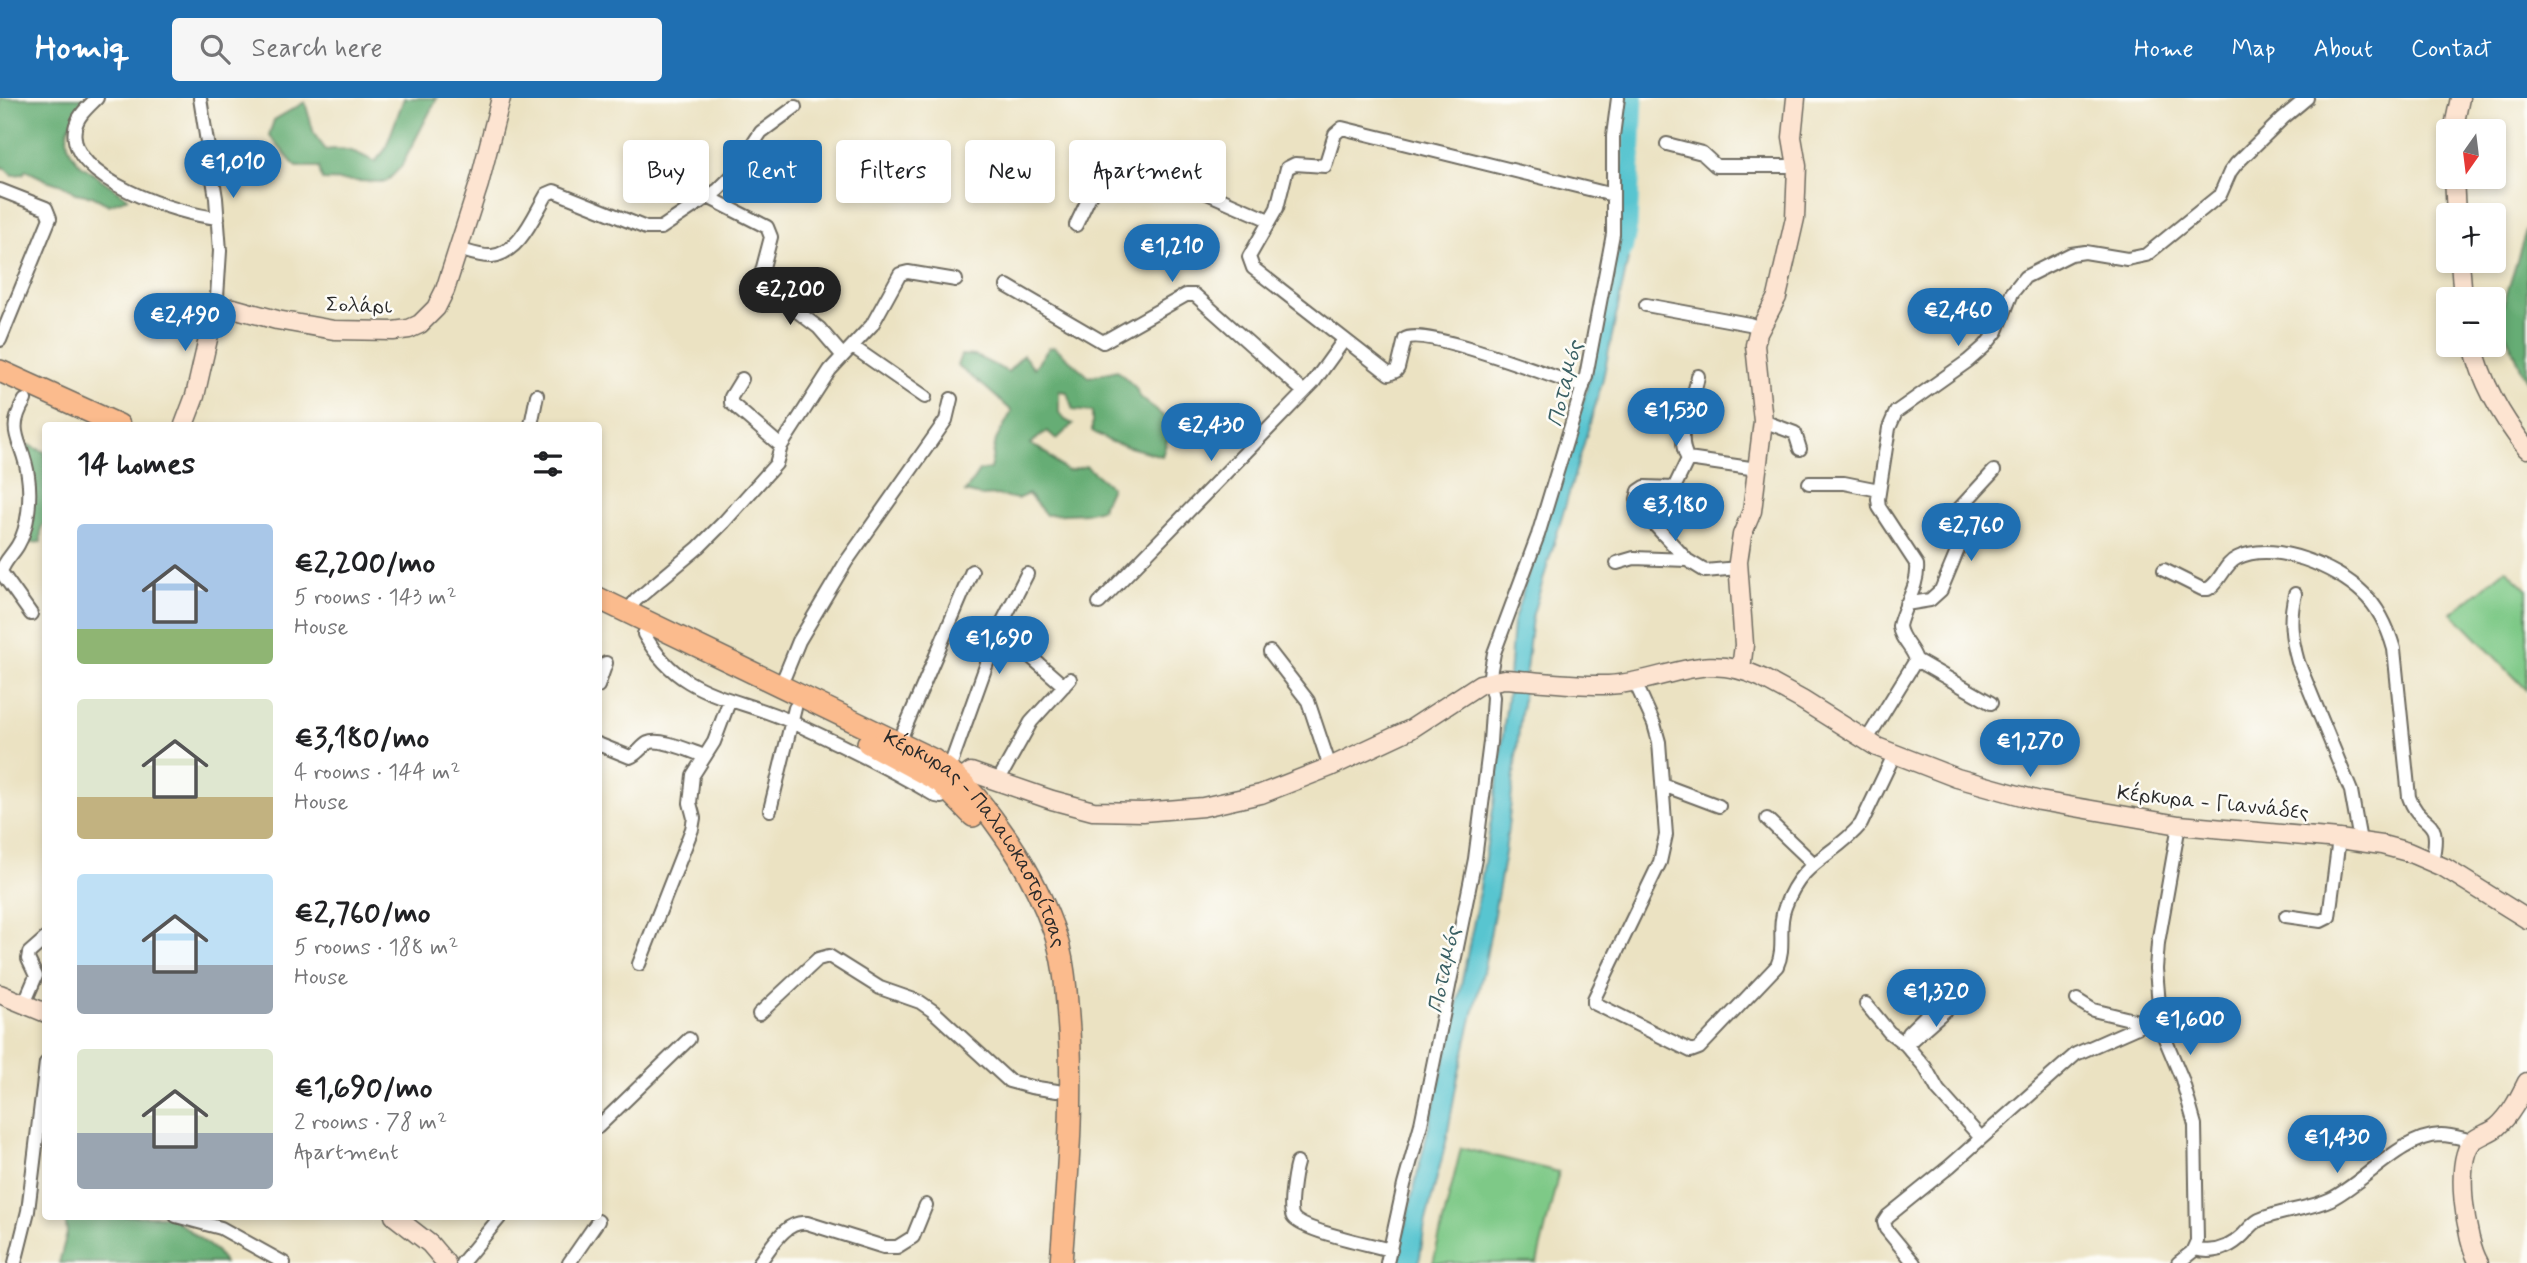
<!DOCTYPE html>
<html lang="en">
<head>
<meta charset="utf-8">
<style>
	body { margin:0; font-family:Mynerve,sans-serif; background:#f6f6f6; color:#202124; height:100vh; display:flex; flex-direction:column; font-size:26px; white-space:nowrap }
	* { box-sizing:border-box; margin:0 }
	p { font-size:23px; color:#757577 }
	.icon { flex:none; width:38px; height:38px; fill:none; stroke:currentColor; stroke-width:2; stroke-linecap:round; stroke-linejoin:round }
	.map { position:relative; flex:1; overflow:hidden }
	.sheet { position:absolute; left:42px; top:324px; width:560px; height:798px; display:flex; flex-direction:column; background:#fff; border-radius:7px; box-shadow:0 4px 10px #0003 }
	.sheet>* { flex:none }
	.hud { position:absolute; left:623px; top:42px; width:665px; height:63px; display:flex; gap:14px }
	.needle { width:46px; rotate:194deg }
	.buttons { position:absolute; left:2436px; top:21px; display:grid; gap:14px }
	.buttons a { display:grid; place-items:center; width:70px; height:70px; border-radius:7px; background:#fff; box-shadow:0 4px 10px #0003; font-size:35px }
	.price { position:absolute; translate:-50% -60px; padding:0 16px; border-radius:24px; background:#1f6fb2; color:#fff; font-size:23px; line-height:46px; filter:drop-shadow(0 2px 4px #0008) }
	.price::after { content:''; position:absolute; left:50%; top:42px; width:21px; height:16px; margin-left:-10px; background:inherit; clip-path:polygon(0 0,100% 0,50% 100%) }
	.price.on { background:#222; color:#fff }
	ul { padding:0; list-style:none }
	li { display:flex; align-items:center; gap:21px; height:175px; padding:0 35px }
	li span { display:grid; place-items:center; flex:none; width:196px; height:140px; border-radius:7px; color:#555 }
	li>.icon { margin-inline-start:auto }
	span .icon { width:84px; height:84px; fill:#fffc; stroke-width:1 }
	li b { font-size:30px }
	h2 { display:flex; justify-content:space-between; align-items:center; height:84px; padding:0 35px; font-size:30px }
	.chip { padding:0 24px; border-radius:7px; background:#fff; box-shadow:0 4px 10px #0003; font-size:24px; line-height:63px }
	.chip.on { background:#1f6fb2; color:#fff }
	header { display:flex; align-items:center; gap:42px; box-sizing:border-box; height:98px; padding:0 35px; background:#1f6fb2; color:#fff }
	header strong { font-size:33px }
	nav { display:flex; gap:38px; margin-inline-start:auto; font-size:24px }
	.search { width:490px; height:63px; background:#f6f6f6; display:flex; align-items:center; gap:18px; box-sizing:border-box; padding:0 24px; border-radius:7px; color:#757577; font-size:26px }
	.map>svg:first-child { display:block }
</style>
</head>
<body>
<header>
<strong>Homiq</strong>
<div class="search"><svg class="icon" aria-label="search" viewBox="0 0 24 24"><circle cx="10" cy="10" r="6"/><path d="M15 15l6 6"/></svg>Search here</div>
<nav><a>Home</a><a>Map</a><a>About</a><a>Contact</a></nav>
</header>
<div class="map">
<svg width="2527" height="1165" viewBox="0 0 2527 1165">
	<rect width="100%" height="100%" fill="#fdfcf7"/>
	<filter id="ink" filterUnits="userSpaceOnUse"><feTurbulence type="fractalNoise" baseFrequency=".0143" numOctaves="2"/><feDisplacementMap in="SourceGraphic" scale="14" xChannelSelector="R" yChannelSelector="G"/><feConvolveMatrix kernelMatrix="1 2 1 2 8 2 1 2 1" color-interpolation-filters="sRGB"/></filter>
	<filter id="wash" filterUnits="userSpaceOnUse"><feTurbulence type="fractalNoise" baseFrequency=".00686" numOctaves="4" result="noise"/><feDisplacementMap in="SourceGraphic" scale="28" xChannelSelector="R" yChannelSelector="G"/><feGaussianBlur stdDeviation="1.57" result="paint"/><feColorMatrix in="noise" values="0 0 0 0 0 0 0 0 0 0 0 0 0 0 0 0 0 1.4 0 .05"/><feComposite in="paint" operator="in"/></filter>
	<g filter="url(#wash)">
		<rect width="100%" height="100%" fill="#ebe2c2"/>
		<path fill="#7ec987" stroke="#547a59" stroke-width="2" d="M 2506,471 L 2527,491 L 2527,592 L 2452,515 Z
			M 1461,1050 L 1559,1074 L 1537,1165 L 1433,1165 Z"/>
		<path fill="#66ad74" stroke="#486c50" stroke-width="2" d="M 0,0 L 89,0 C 70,23 55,41 81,67 L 128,100 L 109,107 L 92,98 L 75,95 L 65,88 L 46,82 L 26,72 L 23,76 L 13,77 L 3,69 L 0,71 Z
			M 404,0 L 437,0 L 401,69 L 386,84 L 322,82 L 319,69 L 296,69 L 269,37 L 274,22 L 305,4 L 314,36 L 326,52 C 345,48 358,55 375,64 L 385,52 Z
			M 2527,130 L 2527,284 L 2499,221 Z
			M 1055,249 L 1089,279 L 1117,272 L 1136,290 L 1139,298 L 1173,326 L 1162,358 L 1111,344 L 1092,333 L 1092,314 L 1073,312 L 1067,294 L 1059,293 L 1059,315 L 1065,322 L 1073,326 L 1057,341 L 1047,333 L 1030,346 C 1035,350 1040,350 1045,354 C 1053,361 1058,368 1068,373 L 1086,368 L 1111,389 L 1101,411 L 1086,415 L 1046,417 L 1028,396 L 1017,401 L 997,397 L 981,398 L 965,394 L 979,373 L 990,371 L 996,342 L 1012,313 L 985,289 L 957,268 L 961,257 L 976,258 L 1008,274 L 1023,257 L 1034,270 L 1049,250 Z
			M 28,347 L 45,354 L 46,423 L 41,430 L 41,444 L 28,445 L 25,350 Z
			M 65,1118 L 178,1118 L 177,1123 L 217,1154 L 224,1165 L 59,1165 L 67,1135 Z"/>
		<path fill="#58c5d0" stroke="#42787e" stroke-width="2" d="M 1628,128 L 1634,133 L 1602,285 L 1532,519 L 1505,755 L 1485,865 L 1457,983 L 1446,1044 L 1425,1126 L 1419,1165 L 1396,1165 L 1452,932 L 1476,813 L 1497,687 L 1508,593 L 1513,525 L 1586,293 L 1620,137 Z"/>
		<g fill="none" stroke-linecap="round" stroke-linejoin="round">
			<path stroke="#58c5d0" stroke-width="19" d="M 1623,152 L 1628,128 L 1634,0"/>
		</g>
	</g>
	<g filter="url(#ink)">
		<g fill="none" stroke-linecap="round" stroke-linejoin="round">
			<g stroke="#6e6b60" stroke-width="16">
				<path id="street" d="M 97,0 C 88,9 77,18 75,31 C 66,81 180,117 218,120
					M 200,0 L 216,100 L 220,153 L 217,199 L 219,211
					M 1667,46 L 1702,55 L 1716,68 L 1797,68
					M 0,92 L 46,110 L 50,120 L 0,242
					M 708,99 L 767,129 L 771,139 L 761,177 L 765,189 L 819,230 L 843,258 L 830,272 L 781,348 L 731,305 L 731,299 L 742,281
					M 1076,127 L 1108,60 L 1115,55 L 1269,122
					M 458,151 C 469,154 481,159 492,158 C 520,155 534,117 547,96 L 554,93 L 646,130 L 661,130 L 718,92 L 731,79 L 761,34 L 795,9
					M 1007,188 L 1103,244 L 1186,197 L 1195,197 L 1304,294
					M 1646,207 L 1749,226 L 1761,230
					M 853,249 L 925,299
					M 843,258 L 872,227 L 900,176 L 908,174 L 956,182
					M 1583,289 C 1556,280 1423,228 1405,241 L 1398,270 L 1396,273 L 1389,276 L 1253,170 L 1249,159 L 1277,110 L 1287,70 L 1295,66 L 1325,68 L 1335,36 L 1342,30 L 1613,97
					M 25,302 C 4,336 24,343 28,378 C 31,397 29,429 18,447 C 13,456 4,463 1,474 L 31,516
					M 1763,323 L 1795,335 L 1800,351
					M 531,327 L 537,297
					M 1688,361 C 1673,335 1694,305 1698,278
					M 1809,385 L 1844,385 L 1879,392
					M 1687,462 L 1639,410 L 1637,401 L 1639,393 L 1645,389 L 1674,390 L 1688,361 L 1757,371
					M 1617,465 L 1634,460 L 1687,462 L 1705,473 L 1738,470
					M 2164,472 L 2202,491 L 2208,491 C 2221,484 2224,466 2237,460 C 2274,442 2336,469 2363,495 C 2379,510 2388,530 2394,551 L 2409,699 C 2421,733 2443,714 2432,763
					M 2295,496 C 2289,521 2291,539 2298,564 L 2351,693 L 2360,743
					M 1099,505 L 1313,285 L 1344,242
					M 1906,506 L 1930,502 L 1941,492 L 1959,449 L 1958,412 L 1994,373
					M 627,514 L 636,502 L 699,449 L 724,424 L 776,366 L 781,348
					M 644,536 C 680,601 733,597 792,624 C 842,647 889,670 936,698 L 941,699 L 953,695
					M 1270,554 L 1308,603 L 1330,669
					M 1032,560 L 1064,588
					M 1916,562 L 1991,605
					M 1635,584 L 1654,626 L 1659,644 L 1666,737 L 1660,764 L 1594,901 L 1594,905 L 1691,953 L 1699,950 L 1777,868 C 1786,849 1777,829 1785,809 C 1802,761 1834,759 1861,726 L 1894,657
					M 781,587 L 799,543 L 846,464 L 946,322 L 951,301
					M 598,588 L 606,565
					M 1866,643 L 1916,562 C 1913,550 1900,541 1899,528 C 1903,508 1919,489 1917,467 L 1879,409 L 1878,401 L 1889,330 L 1896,314 L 1968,263 L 1985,248 L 1997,233 L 2012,195 L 2025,179 L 2071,156 L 2085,154 L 2127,161 L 2146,157 L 2220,97 L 2230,74 L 2236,66 L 2283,20 L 2307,0
					M 899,644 L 972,473
					M 598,646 L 630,659 C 638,656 641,649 648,645 C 660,639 692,654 705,658
					M 949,671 L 1000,529 L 1027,476
					M 998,683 L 1031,624 L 1070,581
					M 1663,687 L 1719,708
					M 770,712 L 795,610
					M 1767,721 L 1813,765
					M 2286,818 L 2321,823 L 2329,819 L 2339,741
					M 639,866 L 692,731 L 694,720 L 690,705 L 693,677 L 714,644 L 729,604
					M 2077,902 L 2093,912 L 2146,925
					M 24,906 L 36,878 L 28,861 L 29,855 L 46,840
					M 1866,906 L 1889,934 L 1906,947 L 1925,969 L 1938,992 L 1981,1040
					M 759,916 L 818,861 L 829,858 L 880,890 L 920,904 L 933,913 L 1009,983 L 1031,989 L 1057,993
					M 1908,935 L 1949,895
					M 1906,947 L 1974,887
					M 598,1029 L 689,941
					M 1297,1065 C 1294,1075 1288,1111 1293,1119 C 1302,1133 1372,1147 1391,1152
					M 176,1118 L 221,1130 L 284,1165
					M 2194,1151 C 2213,1156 2229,1151 2243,1137 C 2248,1132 2252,1126 2259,1122 C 2281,1112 2308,1112 2331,1101 C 2365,1084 2401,1038 2441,1037 C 2452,1037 2463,1041 2473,1043
					M 15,1165 L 28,1113 L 46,965
					M 462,1165 L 501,1118
					M 569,1165 L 598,1123
					M 759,1165 C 771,1150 785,1122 807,1125 L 884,1149 L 897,1149 L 913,1139 L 926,1107
					M 1387,1165 L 1404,1087 L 1421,1026 L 1475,761 L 1490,644 L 1493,599 L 1489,582 L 1494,555 L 1538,437 L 1586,278 L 1613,136 L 1613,38 L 1618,0
					M 1914,1165 L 1886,1131 L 1884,1124 L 1888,1118 L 1950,1068 L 2076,956 L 2160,919
					M 2178,1165 L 2192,1154 L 2197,1143 L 2195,1027 L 2182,981 L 2161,931 L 2156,871 L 2158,845 L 2179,727"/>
			</g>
			<g stroke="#6e6b60" stroke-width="21">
				<path id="secondary" d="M 2453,33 L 2460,0
					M 2454,79 L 2456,117
					M 2460,163 L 2463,201
					M 2473,247 C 2482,285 2503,321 2527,351
					M 184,327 L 195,298 L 213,219 L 219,211 L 233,210 L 277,222 L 334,232 L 393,233 L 409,231 L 420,226 L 436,210 L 445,192 L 479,86 L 501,0
					M 1741,571 L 1744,547 L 1738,464 L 1742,437 L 1752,413 L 1763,323 L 1755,247 L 1758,235 L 1777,199 L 1795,120 L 1797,68 L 1792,39 L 1796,0
					M 951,690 L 971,674 L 1052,702 L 1093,713 L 1143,714 L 1203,709 L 1261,696 L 1330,669 L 1411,631 L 1480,586 L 1504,581 C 1538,583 1574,588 1608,587 C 1668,584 1702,551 1762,580 L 1802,602 L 1877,649 L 1957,680 L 2040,703 L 2179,727 L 2339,741 L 2382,747 L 2408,754 L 2445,770 L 2527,821
					M 0,896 L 46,915
					M 394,1118 L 430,1146 L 446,1165
					M 2479,1165 C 2466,1144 2453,1061 2473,1043 C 2480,1037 2490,1035 2497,1029 C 2511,1017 2519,1000 2527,984"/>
			</g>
			<g stroke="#6e6b60" stroke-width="24">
				<g id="primary">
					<path d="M 0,273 L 119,327"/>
					<path id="s1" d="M 598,500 L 934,662 C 962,680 981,704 1000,731 C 1022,761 1040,795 1053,830 C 1064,859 1066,889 1068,919 C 1075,1002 1067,1083 1061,1165"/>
					<path d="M 868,645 L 940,684 L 973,718"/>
				</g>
			</g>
			<use href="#street" stroke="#fff" stroke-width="12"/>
			<use href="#secondary" stroke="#fde4d1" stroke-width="18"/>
			<use href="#primary" stroke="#fbbb8d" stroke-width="21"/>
		</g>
	</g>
	<g text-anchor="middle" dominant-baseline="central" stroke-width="5" stroke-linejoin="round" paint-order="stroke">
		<g font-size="21" fill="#2b2b2b" stroke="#fdfcf7">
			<text transform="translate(359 208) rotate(2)">Σολάρι</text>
			<text transform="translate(2213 705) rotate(6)">Κέρκυρα - Γιαννάδες</text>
			<text stroke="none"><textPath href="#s1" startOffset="460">Κέρκυρας - Παλαιοκαστρίτσας</textPath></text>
		</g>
		<g font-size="23" font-style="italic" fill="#3b6165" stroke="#fdfcf7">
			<text transform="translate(1566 286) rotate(-76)">Ποταμός</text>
			<text transform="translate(1445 872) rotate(-78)">Ποταμός</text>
		</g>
	</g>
</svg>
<div class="buttons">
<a><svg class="needle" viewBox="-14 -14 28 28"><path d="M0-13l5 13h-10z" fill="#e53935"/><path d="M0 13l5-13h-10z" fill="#757577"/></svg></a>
<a>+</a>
<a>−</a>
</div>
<b class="price" style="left:233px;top:102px">€1,010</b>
<b class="price" style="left:1172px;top:186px">€1,210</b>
<b class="price on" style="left:790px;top:229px">€2,200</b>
<b class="price" style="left:1958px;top:250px">€2,460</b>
<b class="price" style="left:185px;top:255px">€2,490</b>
<b class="price" style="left:1676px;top:350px">€1,530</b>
<b class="price" style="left:1211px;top:365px">€2,430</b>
<b class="price" style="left:1675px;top:445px">€3,180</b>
<b class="price" style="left:1971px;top:465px">€2,760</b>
<b class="price" style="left:999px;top:578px">€1,690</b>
<b class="price" style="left:2030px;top:681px">€1,270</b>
<b class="price" style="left:1936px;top:931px">€1,320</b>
<b class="price" style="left:2190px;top:959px">€1,600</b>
<b class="price" style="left:2337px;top:1077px">€1,430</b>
<div class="hud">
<a class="chip">Buy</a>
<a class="chip on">Rent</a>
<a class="chip">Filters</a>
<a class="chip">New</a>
<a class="chip">Apartment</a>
</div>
<section class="sheet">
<h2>14 homes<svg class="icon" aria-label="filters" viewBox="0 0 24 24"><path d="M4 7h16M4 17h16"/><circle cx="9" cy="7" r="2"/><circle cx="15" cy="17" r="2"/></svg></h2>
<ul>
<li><span style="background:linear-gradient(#a9c7e8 75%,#8fb573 0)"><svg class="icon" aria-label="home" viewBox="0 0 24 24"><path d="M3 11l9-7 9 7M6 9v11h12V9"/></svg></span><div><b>€2,200/mo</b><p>5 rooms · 143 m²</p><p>House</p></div></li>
<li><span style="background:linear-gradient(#dfe7d0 70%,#c2b280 0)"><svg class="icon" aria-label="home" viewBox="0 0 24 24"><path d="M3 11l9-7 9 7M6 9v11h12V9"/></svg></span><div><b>€3,180/mo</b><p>4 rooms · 144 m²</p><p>House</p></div></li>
<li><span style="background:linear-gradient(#bfe0f5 65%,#9aa5b1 0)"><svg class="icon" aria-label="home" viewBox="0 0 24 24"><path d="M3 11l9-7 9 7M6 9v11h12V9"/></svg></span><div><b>€2,760/mo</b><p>5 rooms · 188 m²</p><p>House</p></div></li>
<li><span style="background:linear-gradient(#dfe7d0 60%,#9aa5b1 0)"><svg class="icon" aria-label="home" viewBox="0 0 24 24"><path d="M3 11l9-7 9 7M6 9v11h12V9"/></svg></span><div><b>€1,690/mo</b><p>2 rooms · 78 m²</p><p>Apartment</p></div></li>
</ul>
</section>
</div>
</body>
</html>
